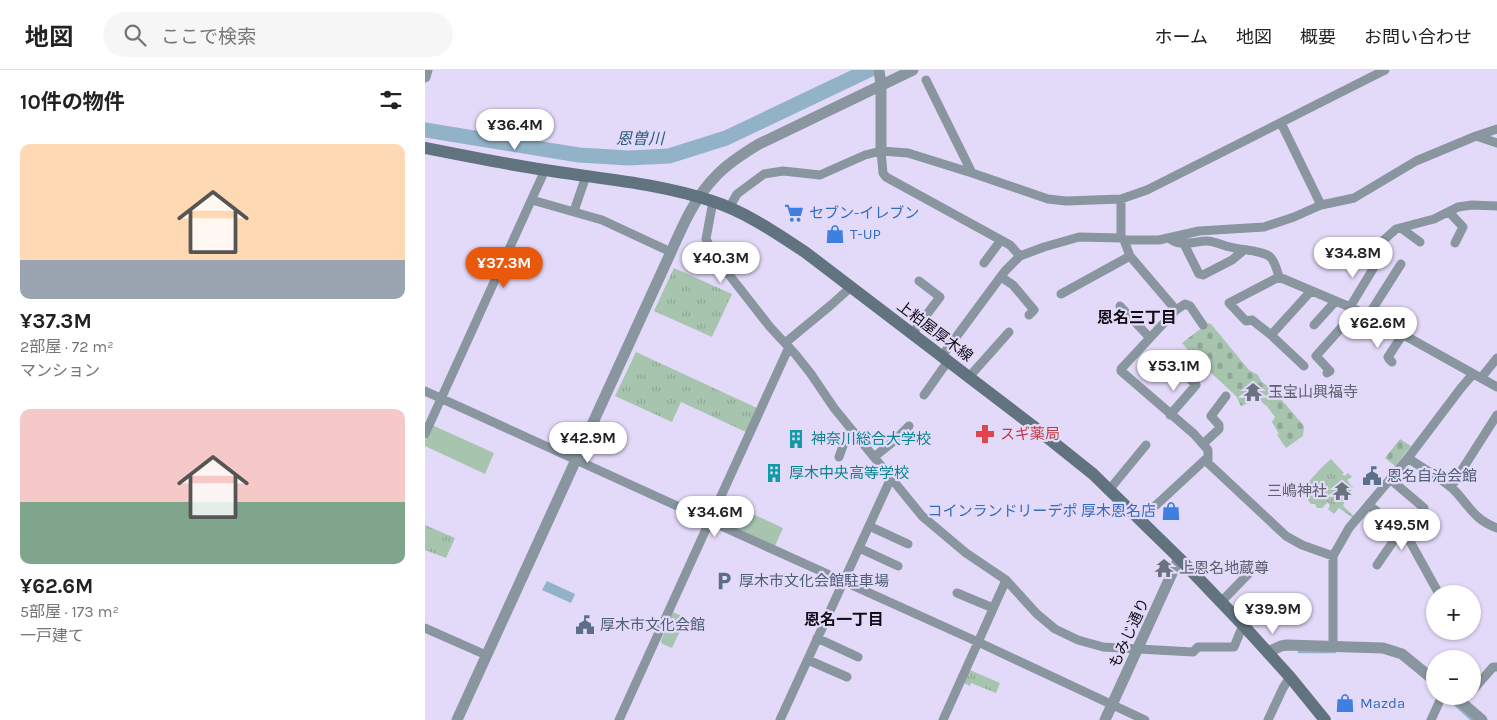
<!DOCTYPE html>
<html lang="ja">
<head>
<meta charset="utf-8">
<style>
	body { margin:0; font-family:Karla,"Noto Sans JP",sans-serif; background:#f6f6f6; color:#222; height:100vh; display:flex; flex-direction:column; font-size:19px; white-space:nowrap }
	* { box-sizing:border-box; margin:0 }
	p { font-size:16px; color:#767676 }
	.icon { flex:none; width:28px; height:28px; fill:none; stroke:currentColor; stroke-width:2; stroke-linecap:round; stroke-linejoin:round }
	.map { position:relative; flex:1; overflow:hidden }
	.details { display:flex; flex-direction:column; background:#fff; width:425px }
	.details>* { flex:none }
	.controls { position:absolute; left:1001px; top:515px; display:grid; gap:10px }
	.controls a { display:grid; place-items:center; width:55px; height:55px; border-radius:50%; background:#fff; box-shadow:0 1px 4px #0004; font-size:25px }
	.price { position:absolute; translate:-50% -42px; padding:0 11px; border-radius:18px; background:#fff; color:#222; font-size:16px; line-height:32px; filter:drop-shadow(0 1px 2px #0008) }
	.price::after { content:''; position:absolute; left:50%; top:30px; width:15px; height:11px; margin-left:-8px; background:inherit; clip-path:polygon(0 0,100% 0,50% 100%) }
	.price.on { background:#ea580c; color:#fff }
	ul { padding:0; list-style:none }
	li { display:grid; align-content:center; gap:10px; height:265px; padding:0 20px }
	li span { display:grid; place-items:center; height:155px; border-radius:10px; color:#555 }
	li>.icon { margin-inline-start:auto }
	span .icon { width:90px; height:90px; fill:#fffc; stroke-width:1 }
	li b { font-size:21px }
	h2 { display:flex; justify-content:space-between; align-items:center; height:60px; padding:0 20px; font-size:21px }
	header { display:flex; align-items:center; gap:30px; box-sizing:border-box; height:70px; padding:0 25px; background:#fff; border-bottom:1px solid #e0e0e0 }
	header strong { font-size:24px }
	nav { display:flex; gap:28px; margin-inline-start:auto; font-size:18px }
	.search { width:350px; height:45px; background:#f6f6f6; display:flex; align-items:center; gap:12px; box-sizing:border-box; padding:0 18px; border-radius:28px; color:#767676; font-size:19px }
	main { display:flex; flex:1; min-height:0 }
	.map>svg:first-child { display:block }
</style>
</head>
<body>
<header>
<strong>地図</strong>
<div class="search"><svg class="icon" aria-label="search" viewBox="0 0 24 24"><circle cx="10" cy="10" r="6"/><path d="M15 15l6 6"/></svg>ここで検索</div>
<nav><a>ホーム</a><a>地図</a><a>概要</a><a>お問い合わせ</a></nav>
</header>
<main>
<section class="details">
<h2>10件の物件<svg class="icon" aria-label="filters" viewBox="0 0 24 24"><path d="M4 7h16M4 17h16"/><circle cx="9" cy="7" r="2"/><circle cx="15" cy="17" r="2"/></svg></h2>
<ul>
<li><span style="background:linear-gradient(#ffd9b3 75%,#9aa5b1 0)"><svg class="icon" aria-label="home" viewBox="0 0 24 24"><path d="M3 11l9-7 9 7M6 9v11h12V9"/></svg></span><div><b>¥37.3M</b><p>2部屋 · 72 m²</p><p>マンション</p></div></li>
<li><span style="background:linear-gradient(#f6c9c9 60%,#7fa58c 0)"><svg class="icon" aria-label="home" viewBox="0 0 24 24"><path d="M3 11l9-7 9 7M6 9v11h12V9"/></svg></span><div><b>¥62.6M</b><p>5部屋 · 173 m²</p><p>一戸建て</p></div></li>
</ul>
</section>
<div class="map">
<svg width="1072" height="650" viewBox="0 0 1072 650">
	<defs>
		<pattern id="cemetery-stones" width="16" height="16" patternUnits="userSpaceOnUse" patternTransform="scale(1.25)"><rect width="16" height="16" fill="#a7c4af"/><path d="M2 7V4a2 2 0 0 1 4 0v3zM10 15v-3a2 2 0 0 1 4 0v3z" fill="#8fa796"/></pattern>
		<pattern id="park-tufts" width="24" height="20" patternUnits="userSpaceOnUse" patternTransform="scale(1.25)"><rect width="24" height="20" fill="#a7c4af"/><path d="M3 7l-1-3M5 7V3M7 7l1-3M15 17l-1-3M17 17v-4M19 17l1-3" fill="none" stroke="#8fa796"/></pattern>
	</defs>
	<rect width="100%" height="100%" fill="#e3daf9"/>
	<path fill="url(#cemetery-stones)" d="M 783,253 L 786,254 L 824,300 L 833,305 L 836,311 L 849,321 L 879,356 L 878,366 L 861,378 L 852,365 L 854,364 L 847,352 L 850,347 L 841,335 L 840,335 L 830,325 L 821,334 L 816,336 L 811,326 L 769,287 L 757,273 Z
		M 975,369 L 986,376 L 970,396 L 960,388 Z"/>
	<path fill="url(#park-tufts)" d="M 249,198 L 307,224 L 287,267 L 229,241 Z
		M 211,282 L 332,338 L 321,362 L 256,332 L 247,352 L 190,326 Z
		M 906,389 L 919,403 L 917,404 L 920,406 L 923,403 L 927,407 L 922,410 L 928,418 L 921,428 L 918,436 L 929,446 L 928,448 L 914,438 L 909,444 L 903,439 L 905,436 L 903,432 L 897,438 L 892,438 L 890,434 L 886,434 L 883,430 L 886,422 L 881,415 L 896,398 Z
		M 0,455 L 30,468 L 21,488 L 0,480 Z
		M 248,542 L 261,548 L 247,578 L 237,574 L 236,571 Z
		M 545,600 L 575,613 L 571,623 L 546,613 L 545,616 L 539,613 Z"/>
	<path fill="#a7c4af" d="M 7,355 L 69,383 L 60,404 L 0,376 L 0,371 Z
		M 321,441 L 358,458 L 350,476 L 313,459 Z"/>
	<path fill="#92b2c8" d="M 122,511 L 150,524 L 146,533 L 117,520 Z"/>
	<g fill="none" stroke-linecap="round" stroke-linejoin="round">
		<path stroke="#92b2c8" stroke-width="2.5" d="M 874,582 L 910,582
			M 1020,626 L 1047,650"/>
		<path stroke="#92b2c8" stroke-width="15" d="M 0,60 L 154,85 L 204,88 L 244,86 L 301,68 L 444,0"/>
		<path stroke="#89969f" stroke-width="9" d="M 501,10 L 547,103
			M 856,53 L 896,135
			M 1051,66 L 1072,59
			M 456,81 L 458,103 L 461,107 L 585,175 L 595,186
			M 696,129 L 696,168
			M 107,130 L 177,150 L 246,182
			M 288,131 L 281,169 L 291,188 L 345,257 L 371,285 L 386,304 L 409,338 L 497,446 L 541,483 L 581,510 L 612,544 L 630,559 L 653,570 L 678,577 L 768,582 L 773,577 L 809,577 L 818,555
			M 304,138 L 312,124 L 339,104 L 358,101 L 395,105 L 440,85 L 456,81 L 483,83 L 547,103 L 623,129 L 641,131 L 696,129 L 722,120 L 960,0
			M 149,141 L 161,106
			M 1024,142 L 1038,157 L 1030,173
			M 976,158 L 995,172
			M 744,168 C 756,178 769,171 782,171 C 790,171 798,176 805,177 C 816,180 835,180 844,186 C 850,190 852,201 854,207 L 925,237 L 952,250 L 1072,317
			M 699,170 L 705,186 L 751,240 L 696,299 L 696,301 L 769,364 L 783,380 L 783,393 L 861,466 L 877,475 L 908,486
			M 759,174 L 774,204 L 778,205 L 807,190 L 819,180
			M 922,181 L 940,181 L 951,177 L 971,159 L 1009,149 L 1033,137 L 1047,135 L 1072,136
			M 559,193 L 576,170
			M 576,207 L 588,215 L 609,240 L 604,245
			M 636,224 L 705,186
			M 695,236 L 725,268
			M 925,237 L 951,194
			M 751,240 L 760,234 L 765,236 L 778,255
			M 943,246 L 976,194
			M 889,255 L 908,234 L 912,232
			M 487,264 L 515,227 L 494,211
			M 846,265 L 827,250 L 821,251 L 804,233 L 854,207
			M 360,273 L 406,235 L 426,217
			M 517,286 L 580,201 L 595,186 L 619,177 L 654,167 L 696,168 L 699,170 L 734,170 L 774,161 L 839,157 L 869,147 L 896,135 L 929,128 L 991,91 L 1051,66 L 1072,73
			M 967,292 L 964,289 L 963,287 L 978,264
			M 879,296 L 846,265 L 886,221
			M 902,303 L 905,301 L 891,286 L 932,240
			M 544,307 L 584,262
			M 1056,308 L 1072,288
			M 0,321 L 285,451 L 553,572 L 720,650
			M 499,325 L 523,291
			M 745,345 L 771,315 L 755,299
			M 0,364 L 120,100
			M 778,374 L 794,359 L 794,355 L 786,346 L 801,326
			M 414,387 L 419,373 L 429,362
			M 449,387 L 469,371 L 484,356
			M 983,388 C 997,398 1016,408 1028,419 C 1045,436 1048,449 1072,458
			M 965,409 L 999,438
			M 1026,417 L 1072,345
			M 684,420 L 721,375
			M 944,435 L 982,466 L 1014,524
			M 715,450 L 783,387
			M 444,456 L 483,474
			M 434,478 L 473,496
			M 952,495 L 976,460
			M 532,523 L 568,538
			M 796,532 L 830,497
			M 0,558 L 61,585
			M 392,568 L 433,587
			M 908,577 L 908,486 L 924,458 L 983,388 L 1036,318 L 1048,304
			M 383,590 L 422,607
			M 1048,620 L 1068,597 L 1072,597
			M 194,650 L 364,277
			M 355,650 L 466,408
			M 518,650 L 581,510
			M 843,650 L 858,618 L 865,607
			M 1006,650 L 1017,626"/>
		<path stroke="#89969f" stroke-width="11" d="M 454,0 L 456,15 L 456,81
			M 0,7 L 2,0
			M 843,582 L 856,576 L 862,575 L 958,578 L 977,584 L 1010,611
			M 1029,626 L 1057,650
			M 32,650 L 246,182 C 258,155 270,127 291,106 C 303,93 319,83 334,74 L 488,0
			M 680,650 L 754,488"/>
		<path stroke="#60737f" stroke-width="12" d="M 0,78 C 40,86 80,94 120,100 C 176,109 233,113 287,131 C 321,142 351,163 380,182 L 608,356 L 668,404 L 754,488 L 818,555 L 865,607 L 900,650"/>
	</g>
	<defs>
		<g id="supermarket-bare" transform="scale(1.5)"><path d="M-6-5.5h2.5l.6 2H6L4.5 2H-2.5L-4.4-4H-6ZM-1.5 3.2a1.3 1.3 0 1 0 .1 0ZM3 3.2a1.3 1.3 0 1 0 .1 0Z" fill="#3f7fe0" stroke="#e3daf9" stroke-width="2.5" paint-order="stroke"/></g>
		<g id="shop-bare" transform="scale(1.5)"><path d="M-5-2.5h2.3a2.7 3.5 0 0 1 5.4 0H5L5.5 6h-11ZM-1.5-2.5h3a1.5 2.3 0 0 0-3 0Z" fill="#3f7fe0" stroke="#e3daf9" stroke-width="2.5" paint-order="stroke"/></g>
		<g id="temple-bare" transform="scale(1.5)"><path d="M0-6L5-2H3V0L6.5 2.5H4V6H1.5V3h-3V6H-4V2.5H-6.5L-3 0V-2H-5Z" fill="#6b7280" stroke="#e3daf9" stroke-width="2.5" paint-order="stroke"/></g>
		<g id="pharmacy-bare" transform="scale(1.5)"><path d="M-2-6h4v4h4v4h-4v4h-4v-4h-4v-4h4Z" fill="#e0444e" stroke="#e3daf9" stroke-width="2.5" paint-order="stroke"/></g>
		<g id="building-bare" transform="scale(1.5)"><path d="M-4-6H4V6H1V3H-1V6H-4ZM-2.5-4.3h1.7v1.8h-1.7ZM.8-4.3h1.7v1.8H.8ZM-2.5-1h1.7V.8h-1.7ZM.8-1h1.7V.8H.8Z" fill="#0f9aa8" stroke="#e3daf9" stroke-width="2.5" paint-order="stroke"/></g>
		<g id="civic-bare" transform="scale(1.5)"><path d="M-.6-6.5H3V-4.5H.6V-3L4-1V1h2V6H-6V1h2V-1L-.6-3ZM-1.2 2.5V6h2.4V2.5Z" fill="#5c6f8a" stroke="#e3daf9" stroke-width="2.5" paint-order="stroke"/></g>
		<g id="parking-bare" transform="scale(1.5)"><path d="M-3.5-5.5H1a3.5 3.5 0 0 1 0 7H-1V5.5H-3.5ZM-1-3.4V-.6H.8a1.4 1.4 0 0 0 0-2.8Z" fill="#5c6f8a" stroke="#e3daf9" stroke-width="2.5" paint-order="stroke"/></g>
	</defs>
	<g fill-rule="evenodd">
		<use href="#supermarket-bare" x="369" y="143"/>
		<use href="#shop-bare" x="410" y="164"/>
		<use href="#temple-bare" x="828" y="322"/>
		<use href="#pharmacy-bare" x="560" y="364"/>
		<use href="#building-bare" x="371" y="369"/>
		<use href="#building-bare" x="349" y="403"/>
		<use href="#civic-bare" x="947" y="406"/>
		<use href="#temple-bare" x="917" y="421"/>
		<use href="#shop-bare" x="746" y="441"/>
		<use href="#temple-bare" x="739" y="498"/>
		<use href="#parking-bare" x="299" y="511"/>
		<use href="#civic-bare" x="160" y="555"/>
		<use href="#shop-bare" x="920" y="633"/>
	</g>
	<g text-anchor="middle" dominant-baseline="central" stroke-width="4.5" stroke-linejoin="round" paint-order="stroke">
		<g font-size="15" fill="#366cbe" stroke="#e3daf9" text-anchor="start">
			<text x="384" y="143">セブン-イレブン</text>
			<text x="425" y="164">T-UP</text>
			<text x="731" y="441" text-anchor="end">コインランドリーデポ 厚木恩名店</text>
			<text x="935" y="633">Mazda</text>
		</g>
		<g font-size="15" fill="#100c16" stroke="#e3daf9">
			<text transform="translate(510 261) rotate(37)">上粕屋厚木線</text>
			<text transform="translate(704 563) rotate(-65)">もみじ通り</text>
		</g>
		<g font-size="15" fill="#5b616d" stroke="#e3daf9" text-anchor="start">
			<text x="843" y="322">玉宝山興福寺</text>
			<text x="902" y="421" text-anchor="end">三嶋神社</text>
			<text x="754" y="498">上恩名地蔵尊</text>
		</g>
		<g font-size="15" fill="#be3a42" stroke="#e3daf9" text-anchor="start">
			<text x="575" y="364">スギ薬局</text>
		</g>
		<g font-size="15" fill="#0d838f" stroke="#e3daf9" text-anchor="start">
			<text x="386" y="369">神奈川総合大学校</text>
			<text x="364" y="403">厚木中央高等学校</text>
		</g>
		<g font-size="15" fill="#4e5e75" stroke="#e3daf9" text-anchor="start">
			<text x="962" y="406">恩名自治会館</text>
			<text x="314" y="511">厚木市文化会館駐車場</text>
			<text x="175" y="555">厚木市文化会館</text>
		</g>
		<g font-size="16" font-style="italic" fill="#275c7c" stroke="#e3daf9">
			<text x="215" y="68">恩曽川</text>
		</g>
		<g font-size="16" font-weight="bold" fill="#100c16" stroke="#e3daf9">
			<text x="712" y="247">恩名三丁目</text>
			<text x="419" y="549">恩名一丁目</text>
		</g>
	</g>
</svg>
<div class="controls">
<a>+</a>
<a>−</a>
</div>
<b class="price" style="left:90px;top:81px">¥36.4M</b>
<b class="price" style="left:928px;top:209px">¥34.8M</b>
<b class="price" style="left:296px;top:214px">¥40.3M</b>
<b class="price on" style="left:79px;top:219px">¥37.3M</b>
<b class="price" style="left:953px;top:279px">¥62.6M</b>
<b class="price" style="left:749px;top:322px">¥53.1M</b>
<b class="price" style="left:163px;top:394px">¥42.9M</b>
<b class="price" style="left:290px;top:468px">¥34.6M</b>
<b class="price" style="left:977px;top:481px">¥49.5M</b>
<b class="price" style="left:848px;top:565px">¥39.9M</b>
</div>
</main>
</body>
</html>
